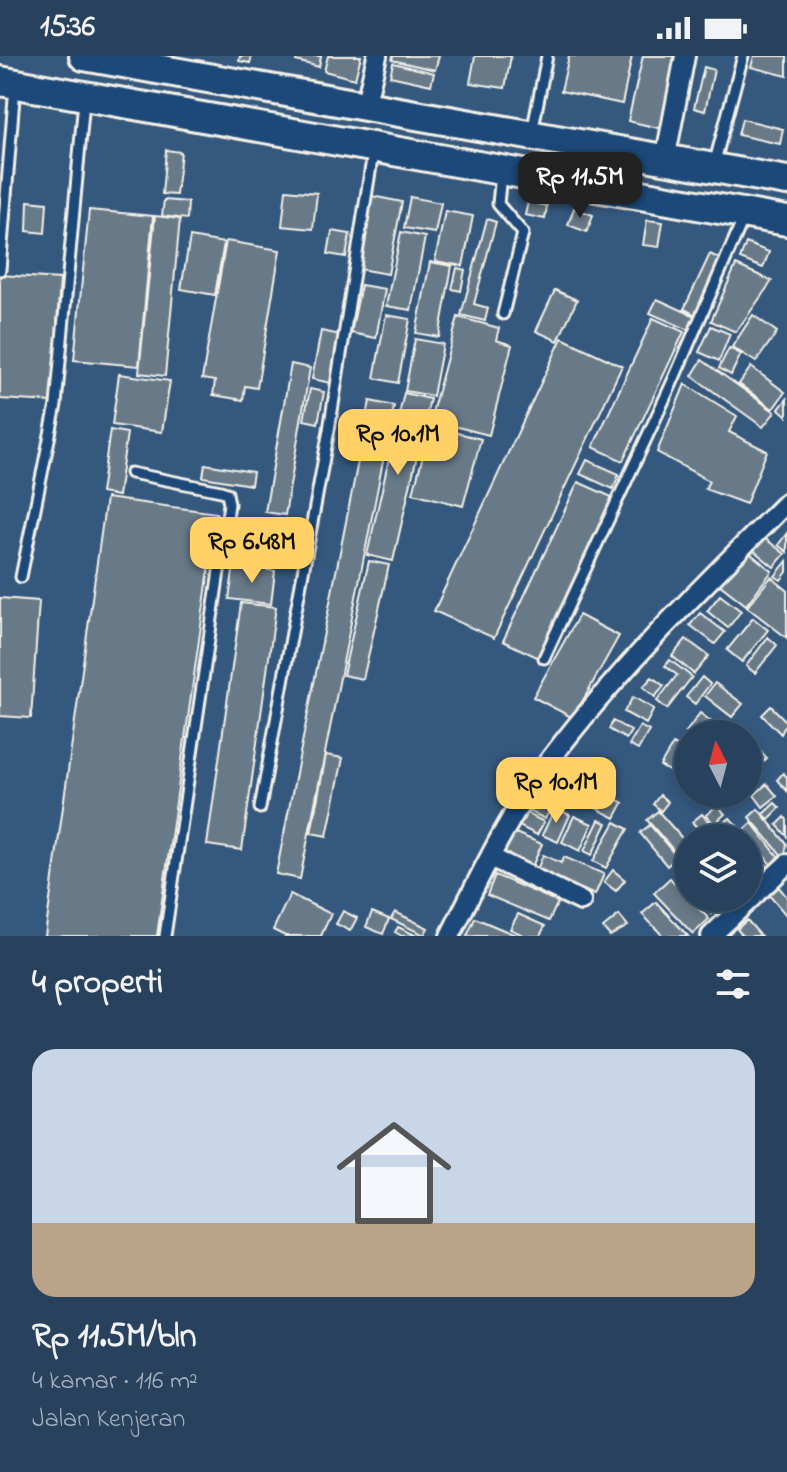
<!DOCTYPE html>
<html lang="id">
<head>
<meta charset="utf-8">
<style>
	body { margin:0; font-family:"Indie Flower",sans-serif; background:#304964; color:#f1f3f6; height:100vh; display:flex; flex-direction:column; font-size:30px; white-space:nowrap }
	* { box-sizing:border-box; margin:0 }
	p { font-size:26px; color:#a5b0bc }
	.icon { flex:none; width:44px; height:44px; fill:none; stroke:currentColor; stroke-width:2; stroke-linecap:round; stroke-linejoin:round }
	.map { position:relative; height:880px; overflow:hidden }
	.panel { display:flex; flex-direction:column; background:#28425e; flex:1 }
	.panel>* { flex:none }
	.needle { width:52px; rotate:354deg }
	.tools { position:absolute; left:674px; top:664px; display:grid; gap:16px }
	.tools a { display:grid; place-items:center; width:88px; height:88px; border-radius:50%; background:#28425e; box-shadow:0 4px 12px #0003,0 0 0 2px #445b73; font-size:40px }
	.price { position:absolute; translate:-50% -68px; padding:0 18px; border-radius:16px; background:#ffd166; color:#111; font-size:26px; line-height:52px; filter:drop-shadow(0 2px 4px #0008) }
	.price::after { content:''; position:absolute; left:50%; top:48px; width:24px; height:18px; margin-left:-12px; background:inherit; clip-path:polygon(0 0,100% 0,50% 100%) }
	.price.active { background:#222; color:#fff }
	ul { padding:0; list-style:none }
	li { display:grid; align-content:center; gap:16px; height:424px; padding:0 32px }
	li span { display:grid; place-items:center; height:248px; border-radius:24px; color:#555 }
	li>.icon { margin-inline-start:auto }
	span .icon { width:144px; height:144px; fill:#fffc; stroke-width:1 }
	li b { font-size:34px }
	h2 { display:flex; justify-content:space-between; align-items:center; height:96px; padding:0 32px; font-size:34px }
	.status { display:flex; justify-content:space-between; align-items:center; height:56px; padding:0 40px; background:#28425e; direction:ltr }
	.status svg { height:22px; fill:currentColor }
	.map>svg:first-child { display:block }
</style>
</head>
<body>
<div class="status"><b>15:36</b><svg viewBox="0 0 49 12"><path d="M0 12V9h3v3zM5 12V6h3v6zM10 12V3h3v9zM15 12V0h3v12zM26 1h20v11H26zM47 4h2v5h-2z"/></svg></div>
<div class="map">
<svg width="787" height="880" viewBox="0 0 787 880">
	<rect width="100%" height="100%" fill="#35587e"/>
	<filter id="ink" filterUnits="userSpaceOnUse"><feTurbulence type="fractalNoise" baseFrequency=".0125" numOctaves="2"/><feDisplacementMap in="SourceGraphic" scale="16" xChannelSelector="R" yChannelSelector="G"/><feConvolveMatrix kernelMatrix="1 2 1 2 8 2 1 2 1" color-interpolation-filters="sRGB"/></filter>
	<g filter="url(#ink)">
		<path fill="#687a88" stroke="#f4f1e8" stroke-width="2" d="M 240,0 L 252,0 L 250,7 L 239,5 Z
			M 298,0 L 321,0 L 319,11 L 296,5 Z
			M 328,0 L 361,0 L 355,23 L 324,15 Z
			M 393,0 L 439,0 L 435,14 L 392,4 Z
			M 475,0 L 511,0 L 505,32 L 470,27 Z
			M 569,0 L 632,0 L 622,48 L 561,35 Z
			M 643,0 L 680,0 L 663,73 L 628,65 Z
			M 754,0 L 787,0 L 787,20 L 751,11 Z
			M 393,7 L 434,17 L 431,29 L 390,20 Z
			M 704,11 L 714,14 L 705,55 L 694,52 Z
			M 742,63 L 783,73 L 780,88 L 738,79 Z
			M 166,94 L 181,96 L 176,139 L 162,138 Z
			M 286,134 L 317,137 L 313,173 L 282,170 Z
			M 372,140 L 402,146 L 388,218 L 359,213 Z
			M 410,141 L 441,147 L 435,177 L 404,172 Z
			M 164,144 L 188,146 L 187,163 L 162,160 Z
			M 28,145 L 47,147 L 45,177 L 27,175 Z
			M 528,146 L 547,150 L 545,163 L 525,159 Z
			M 574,152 L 593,159 L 587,176 L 568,169 Z
			M 89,154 L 153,160 L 139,310 L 74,304 Z
			M 445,155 L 473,160 L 463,210 L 435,205 Z
			M 155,160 L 180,163 L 165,320 L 139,317 Z
			M 487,163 L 496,166 L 474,248 L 488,252 L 485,265 L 461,259 Z
			M 647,164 L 663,166 L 659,191 L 643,189 Z
			M 332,175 L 350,178 L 346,201 L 328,198 Z
			M 401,176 L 425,181 L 411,254 L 386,250 Z
			M 190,181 L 224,187 L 215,239 L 181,233 Z
			M 226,185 L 280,194 L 257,332 L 245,330 L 243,344 L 213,339 L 215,325 L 202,323 Z
			M 746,187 L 769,196 L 763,212 L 740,203 Z
			M 710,198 L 724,205 L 698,260 L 684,253 Z
			M 430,206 L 452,210 L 439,281 L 416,277 Z
			M 736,209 L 772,225 L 736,276 L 711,265 Z
			M 457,212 L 465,214 L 461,235 L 452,233 Z
			M 0,219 L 60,223 L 52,346 L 0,343 Z
			M 361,229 L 385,233 L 376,282 L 351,277 Z
			M 555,234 L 577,244 L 558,285 L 536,275 Z
			M 657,243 L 697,261 L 691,275 L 650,257 Z
			M 386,259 L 410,263 L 398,327 L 374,322 Z
			M 753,259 L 777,276 L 756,306 L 732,291 Z
			M 458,261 L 499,272 L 496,284 L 512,289 L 489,379 L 430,364 Z
			M 653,262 L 684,276 L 623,405 L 593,391 Z
			M 711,270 L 730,278 L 719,305 L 699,296 Z
			M 321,275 L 341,279 L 331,327 L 312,323 Z
			M 562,282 L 622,310 L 494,582 L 434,555 Z
			M 415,283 L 443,288 L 433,340 L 405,335 Z
			M 729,292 L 741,298 L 731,319 L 719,312 Z
			M 702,304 L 775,356 L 763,371 L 692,320 Z
			M 291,308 L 310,312 L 285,459 L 265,456 Z
			M 751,311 L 785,336 L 773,353 L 739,328 Z
			M 119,318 L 170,325 L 162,376 L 112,369 Z
			M 685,328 L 737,360 L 729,376 L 767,395 L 746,448 L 705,433 L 709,425 L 657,396 Z
			M 310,333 L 324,336 L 318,367 L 304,364 Z
			M 404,337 L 430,343 L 393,505 L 367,499 Z
			M 787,343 L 787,360 L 779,353 Z
			M 370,345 L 394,350 L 300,823 L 276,818 Z
			M 431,370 L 481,383 L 463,450 L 413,437 Z
			M 110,374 L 127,377 L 118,440 L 101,437 Z
			M 587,404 L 619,418 L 613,433 L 580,418 Z
			M 205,408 L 253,416 L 251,429 L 203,421 Z
			M 578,426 L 614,442 L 539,602 L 503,585 Z
			M 106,442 L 217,457 L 157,880 L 45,880 Z
			M 787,477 L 787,496 L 778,489 Z
			M 763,481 L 785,498 L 774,511 L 753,494 Z
			M 746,494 L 772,515 L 746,549 L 719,528 Z
			M 369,505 L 389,509 L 363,623 L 343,619 Z
			M 787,505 L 787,516 L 781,524 L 775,520 Z
			M 234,509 L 275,515 L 271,548 L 229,543 Z
			M 771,521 L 787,534 L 787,582 L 747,551 Z
			M 720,539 L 741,555 L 728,572 L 707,555 Z
			M 0,542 L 39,545 L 31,662 L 0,660 Z
			M 241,547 L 276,551 L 242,794 L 207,789 Z
			M 700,557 L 725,576 L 715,588 L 690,569 Z
			M 579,559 L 619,580 L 573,662 L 533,641 Z
			M 753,562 L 768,574 L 742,606 L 727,594 Z
			M 768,581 L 777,589 L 755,617 L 746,610 Z
			M 686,583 L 709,600 L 694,618 L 672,600 Z
			M 670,604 L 692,621 L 667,653 L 657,645 L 677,619 L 665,610 Z
			M 652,621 L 664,630 L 655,641 L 643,631 Z
			M 702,621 L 710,628 L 695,648 L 686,641 Z
			M 715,627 L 743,648 L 732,661 L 705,640 Z
			M 633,641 L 654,653 L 646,668 L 624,656 Z
			M 771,650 L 787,666 L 781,678 L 762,659 Z
			M 700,657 L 721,673 L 717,678 L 686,676 Z
			M 613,665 L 631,675 L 626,683 L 609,673 Z
			M 640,670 L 649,675 L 638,694 L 629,689 Z
			M 748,684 L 767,702 L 752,717 L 748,714 Z
			M 673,688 L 688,696 L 688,706 L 680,721 L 660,710 Z
			M 326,699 L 343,702 L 327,780 L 311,777 Z
			M 579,704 L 604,716 L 599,725 L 574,713 Z
			M 783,717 L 787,721 L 787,735 L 777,724 Z
			M 579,720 L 596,729 L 592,737 L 575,729 Z
			M 540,725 L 565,738 L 558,752 L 532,739 Z
			M 767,728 L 777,740 L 763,751 L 754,739 Z
			M 598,733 L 623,747 L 615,762 L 590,749 Z
			M 660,739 L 668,746 L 661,755 L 653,748 Z
			M 529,741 L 551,752 L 545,763 L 523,752 Z
			M 775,747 L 780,752 L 769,763 L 763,758 Z
			M 717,749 L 725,758 L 714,768 L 706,759 Z
			M 555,752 L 570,759 L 558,786 L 542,779 Z
			M 758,753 L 787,788 L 784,802 L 749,761 Z
			M 520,754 L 544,766 L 537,779 L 513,767 Z
			M 658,755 L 688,789 L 688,811 L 647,764 Z
			M 702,758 L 716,774 L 707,782 L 692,766 Z
			M 574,760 L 592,768 L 580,795 L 562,786 Z
			M 785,761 L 787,764 L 787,780 L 777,769 Z
			M 730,762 L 738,771 L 726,782 L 718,772 Z
			M 599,764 L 607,767 L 592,799 L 584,795 Z
			M 615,766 L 628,773 L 606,812 L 593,805 Z
			M 752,767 L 781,804 L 772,810 L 744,774 Z
			M 650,769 L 677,801 L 667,810 L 640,777 Z
			M 513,776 L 542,788 L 531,813 L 503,801 Z
			M 754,795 L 771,814 L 762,823 L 748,807 L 748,801 Z
			M 543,799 L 561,807 L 564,801 L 604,818 L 595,839 L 537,814 Z
			M 613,814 L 625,824 L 616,835 L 604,826 Z
			M 495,819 L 558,846 L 549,865 L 487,839 Z
			M 670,822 L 709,863 L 693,878 L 654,837 Z
			M 778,830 L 787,841 L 787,860 L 768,838 Z
			M 290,838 L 331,858 L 321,880 L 285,880 L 273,874 Z
			M 695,842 L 714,842 L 721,849 L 711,858 Z
			M 656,846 L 688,880 L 663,880 L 642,858 Z
			M 343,855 L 357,862 L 350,875 L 336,868 Z
			M 372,856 L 389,863 L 383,878 L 366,871 Z
			M 395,856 L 428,872 L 424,879 L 391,863 Z
			M 518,858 L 545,870 L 540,880 L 525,880 L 510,873 Z
			M 619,859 L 628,870 L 610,880 L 603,872 Z
			M 475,862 L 518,880 L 467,880 Z
			M 747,864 L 761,880 L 743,880 L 737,873 Z
			M 398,871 L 417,880 L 402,880 L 395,876 Z"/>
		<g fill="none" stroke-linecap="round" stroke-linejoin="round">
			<g stroke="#f4f1e8" stroke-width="15">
				<path id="service" d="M 532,77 L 547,0
					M 714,109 L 743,0
					M 501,118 L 498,148 L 523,177 L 503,258
					M 0,214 L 15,30
					M 131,417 L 221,435 L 227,437 L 229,448 L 165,880
					M 21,521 L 56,349 L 84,45
					M 544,602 L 672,327 L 744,161
					M 260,752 L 329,374 L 373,97"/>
			</g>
			<g stroke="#f4f1e8" stroke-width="24">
				<path id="minor" d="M 365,51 L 377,0
					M 665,104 L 685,0
					M 490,801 L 581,845
					M 450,880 C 481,818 510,756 552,701 C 622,609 706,527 787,446
					M 711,880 L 787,808"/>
			</g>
			<g stroke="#f4f1e8" stroke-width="34">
				<path id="primary" d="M 84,0 L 787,125
					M 0,25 L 787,165"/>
			</g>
			<use href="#service" stroke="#1f4a7a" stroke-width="9"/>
			<use href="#minor" stroke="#1f4a7a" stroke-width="18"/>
			<use href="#primary" stroke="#1f4a7a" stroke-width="28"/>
		</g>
	</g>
</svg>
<div class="tools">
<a><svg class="needle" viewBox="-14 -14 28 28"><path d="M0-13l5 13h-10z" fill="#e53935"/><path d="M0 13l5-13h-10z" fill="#a5b0bc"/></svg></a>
<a><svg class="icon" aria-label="layers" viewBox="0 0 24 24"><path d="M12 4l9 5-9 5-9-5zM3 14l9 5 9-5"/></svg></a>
</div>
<b class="price active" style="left:580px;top:164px">Rp 11.5M</b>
<b class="price" style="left:398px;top:421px">Rp 10.1M</b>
<b class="price" style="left:252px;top:529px">Rp 6.48M</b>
<b class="price" style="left:556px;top:769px">Rp 10.1M</b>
</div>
<section class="panel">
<h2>4 properti<svg class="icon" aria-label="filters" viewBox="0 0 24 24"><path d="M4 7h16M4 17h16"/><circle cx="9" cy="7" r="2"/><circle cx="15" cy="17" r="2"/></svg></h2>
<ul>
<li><span style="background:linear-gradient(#c9d6e8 70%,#b9a48a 0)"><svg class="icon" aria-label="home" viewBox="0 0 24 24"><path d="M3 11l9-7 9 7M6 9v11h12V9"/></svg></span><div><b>Rp 11.5M/bln</b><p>4 kamar · 116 m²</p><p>Jalan Kenjeran</p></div></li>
</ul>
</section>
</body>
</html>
